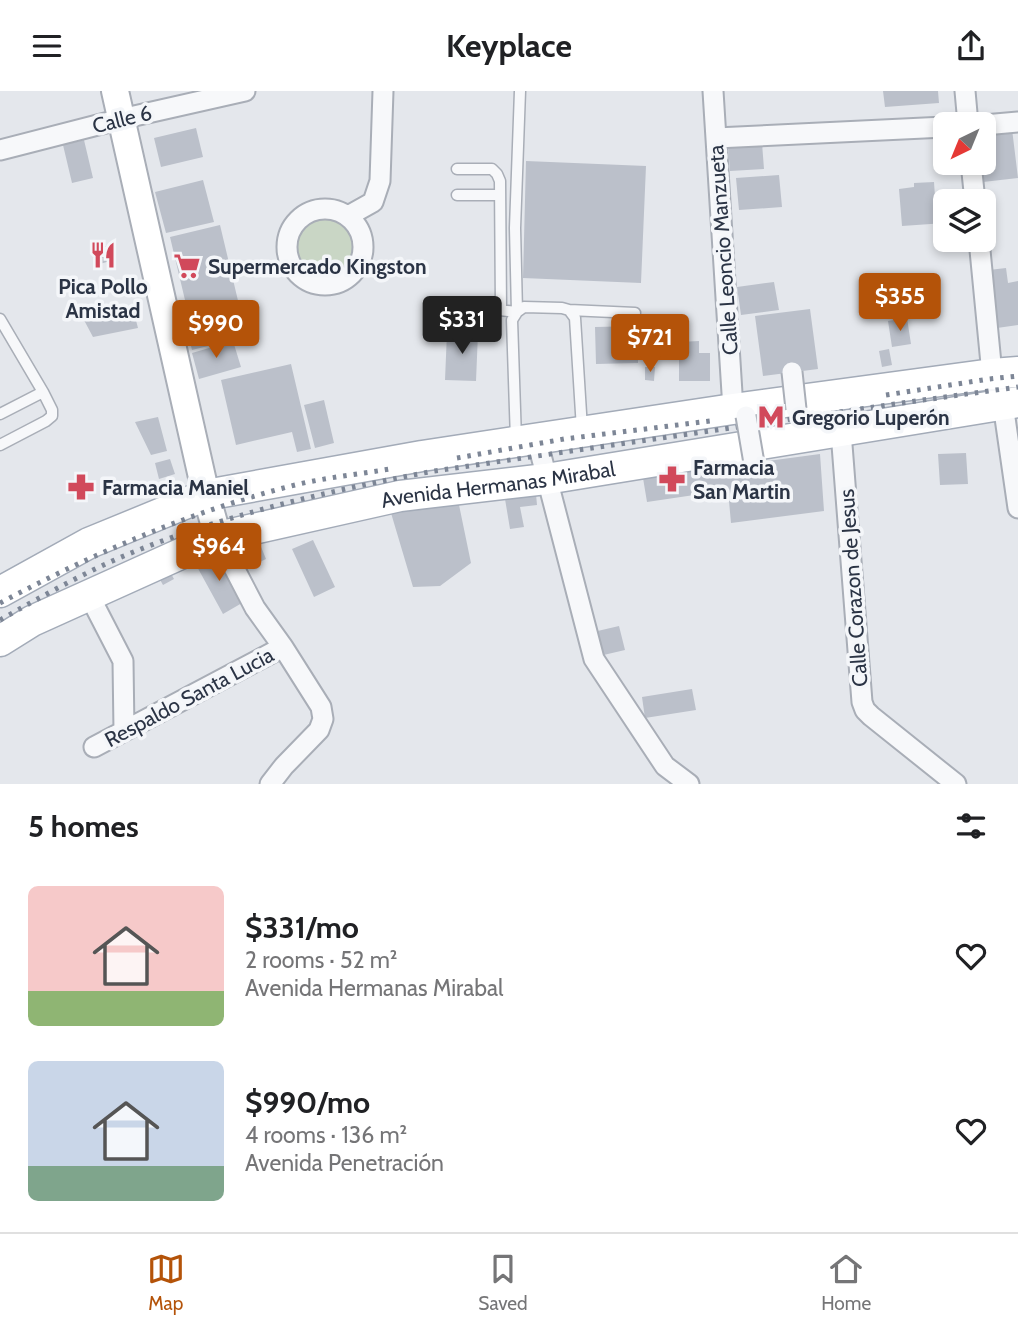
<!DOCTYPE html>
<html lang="en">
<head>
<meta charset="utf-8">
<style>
	body { margin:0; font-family:Cabin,sans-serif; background:#f2f2f2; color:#202124; height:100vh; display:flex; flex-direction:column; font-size:26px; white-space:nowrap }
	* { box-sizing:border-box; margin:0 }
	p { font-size:23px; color:#757577 }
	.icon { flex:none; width:38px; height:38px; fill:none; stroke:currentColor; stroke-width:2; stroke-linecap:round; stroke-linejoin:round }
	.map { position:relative; height:693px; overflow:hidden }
	.drawer { display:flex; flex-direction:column; background:#fff; flex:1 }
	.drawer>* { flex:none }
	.needle { width:46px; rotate:223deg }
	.buttons { position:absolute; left:933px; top:21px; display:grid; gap:14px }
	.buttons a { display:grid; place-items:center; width:63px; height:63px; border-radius:10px; background:#fff; box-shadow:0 4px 10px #0003; font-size:35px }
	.price { position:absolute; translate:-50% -60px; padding:0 16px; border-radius:7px; background:#b45309; color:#fff; font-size:23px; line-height:46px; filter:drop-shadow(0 2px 4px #0008) }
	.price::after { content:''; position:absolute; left:50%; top:42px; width:21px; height:16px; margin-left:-10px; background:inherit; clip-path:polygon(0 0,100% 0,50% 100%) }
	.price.on { background:#222; color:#fff }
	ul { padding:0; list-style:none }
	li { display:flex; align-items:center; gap:21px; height:175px; padding:0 28px }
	li span { display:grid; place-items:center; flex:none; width:196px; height:140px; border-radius:10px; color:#555 }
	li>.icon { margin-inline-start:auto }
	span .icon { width:84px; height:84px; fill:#fffc; stroke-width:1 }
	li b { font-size:30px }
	h2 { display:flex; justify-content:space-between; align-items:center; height:84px; padding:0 28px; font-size:30px }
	header { display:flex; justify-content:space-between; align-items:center; height:91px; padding:0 28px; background:#fff; font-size:32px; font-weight:700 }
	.tabs { display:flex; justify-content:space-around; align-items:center; height:98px; border-top:2px solid #e0e0e0; background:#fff; font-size:19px; color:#757577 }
	.tabs a { display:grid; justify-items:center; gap:4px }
	.tabs .on { color:#b45309 }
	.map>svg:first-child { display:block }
</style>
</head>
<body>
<header><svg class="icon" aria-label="menu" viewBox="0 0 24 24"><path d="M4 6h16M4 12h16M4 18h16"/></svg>Keyplace<svg class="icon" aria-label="share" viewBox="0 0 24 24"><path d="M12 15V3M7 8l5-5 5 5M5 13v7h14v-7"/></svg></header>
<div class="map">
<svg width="1018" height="693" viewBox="0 0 1018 693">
	<rect width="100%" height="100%" fill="#e4e7ec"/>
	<path fill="#c9d6c5" d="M291 155a34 34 0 1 1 68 0a34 34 0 1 1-68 0Z"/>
	<path fill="#bbc0ca" d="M 883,0 L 938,0 L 939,12 L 885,16 Z
		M 196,37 L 203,66 L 161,76 L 154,47 Z
		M 1012,38 L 1018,87 L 983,91 L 981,72 L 984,72 L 984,41 Z
		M 84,49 L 93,87 L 72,92 L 63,54 Z
		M 762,52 L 764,78 L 730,80 L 728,55 Z
		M 526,70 L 646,75 L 641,192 L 523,187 Z
		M 779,84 L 782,116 L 739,119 L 736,87 Z
		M 203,89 L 214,131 L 166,142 L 155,101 Z
		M 934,91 L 936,121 L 945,120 L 945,132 L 902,135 L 899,98 L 914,96 L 914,92 Z
		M 220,134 L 240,218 L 190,230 L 170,146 Z
		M 110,154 L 114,169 L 96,174 L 93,159 Z
		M 1006,177 L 1008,192 L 1018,190 L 1018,234 L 997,237 L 989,179 Z
		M 774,191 L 779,219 L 741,224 L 737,196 Z
		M 91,213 L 97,222 L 132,214 L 138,237 L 93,246 L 77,216 Z
		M 810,218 L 818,278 L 763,285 L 755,225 Z
		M 225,225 L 232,249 L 192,259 L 186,235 Z
		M 907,227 L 911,253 L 892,256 L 888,230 Z
		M 638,235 L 638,272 L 596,273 L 595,236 Z
		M 447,241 L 478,242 L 476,290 L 445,289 Z
		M 233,250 L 241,276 L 199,288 L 192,262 Z
		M 699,250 L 699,262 L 710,262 L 710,290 L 679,290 L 679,251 Z
		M 889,258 L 892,274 L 882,276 L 879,260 Z
		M 291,273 L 311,358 L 297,361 L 292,341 L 236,354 L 221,289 Z
		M 645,276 L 655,276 L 654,290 L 645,289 Z
		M 324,309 L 334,352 L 315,357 L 304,314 Z
		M 158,326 L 167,360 L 151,364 L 135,331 Z
		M 966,362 L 968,393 L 940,394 L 938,363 Z
		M 820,363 L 824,420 L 731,432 L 728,399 L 647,411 L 643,387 Z
		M 170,368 L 175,383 L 159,388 L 155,372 Z
		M 536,403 L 537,414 L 520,416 L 524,436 L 510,438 L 505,408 Z
		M 458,409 L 471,472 L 440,495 L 413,496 L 391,422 Z
		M 257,446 L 266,468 L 245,478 L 236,455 Z
		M 313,449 L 335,496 L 314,506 L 292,458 Z
		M 214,462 L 242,512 L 223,523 L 195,472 Z
		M 169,479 L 174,488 L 163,494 L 158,485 Z
		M 619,535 L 625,559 L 595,566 L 589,542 Z
		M 692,598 L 696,619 L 645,627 L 642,606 Z"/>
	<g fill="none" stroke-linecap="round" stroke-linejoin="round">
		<g stroke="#a9aeb7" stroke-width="13">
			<path id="lane" d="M 457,78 L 492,78 L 497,83 L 500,90 L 501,219
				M 457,104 L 500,104
				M 438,212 L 517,221 L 515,137 L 520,0
				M 569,219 L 635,222
				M 0,228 L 43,301 L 0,323
				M 516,349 L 512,229 L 517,221 L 524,216 L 562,217 L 569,219 L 575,227 L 582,338
				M 0,354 L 46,330 L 52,325 L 52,319 L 43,301"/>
		</g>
		<g stroke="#a9aeb7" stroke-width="23">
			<path id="street" d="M 713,0 L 733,318
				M 965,0 L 968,33
				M 984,34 L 1018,31
				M 716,47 L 945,36
				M 0,59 L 121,28 L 245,0
				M 971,72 L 975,110
				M287 156a38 38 0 1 1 76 0a38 38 0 1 1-76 0Z
				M 348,125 L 373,111 L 380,90 L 383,0
				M 979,149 L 992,283 L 1003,313 L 1018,417
				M 841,341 L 862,611 L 865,619 L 871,625 L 956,693
				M 537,349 L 594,568 L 665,675 L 689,693
				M 218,446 L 255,517 L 283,556
				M 89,504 L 123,570 L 124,640
				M 94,656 L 283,556 L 321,616 L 323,628 L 319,639 L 284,675 L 270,693"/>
		</g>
		<g stroke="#a9aeb7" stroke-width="30">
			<path id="secondary" d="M 115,0 L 206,404 L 218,446"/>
		</g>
		<g stroke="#a3abb8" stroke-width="33">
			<g id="primary">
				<path d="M 0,501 L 89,452 L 206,404 L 422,365 L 733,318 L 992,283 L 1018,281"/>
				<path id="s1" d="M 0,550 L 32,530 L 218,446 L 400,405 L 546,388 L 1018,311"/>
			</g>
		</g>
		<use href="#lane" stroke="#f7f8fa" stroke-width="10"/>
		<use href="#street" stroke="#f7f8fa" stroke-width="19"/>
		<use href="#secondary" stroke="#fff" stroke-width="26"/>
		<use href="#primary" stroke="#fff" stroke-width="30"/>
		<path stroke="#7d8696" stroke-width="5" stroke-dasharray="3.5 7" stroke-linecap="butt" d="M 886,304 L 989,288 L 1018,285
			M 457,367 L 564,348 L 710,330
			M 0,512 C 94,462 192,420 295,394 C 328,386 362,383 395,377
			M 0,529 C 39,507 78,485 119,467 C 218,425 328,400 434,380 L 916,310 L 1018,296"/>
		<g stroke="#a9aeb7" stroke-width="23" stroke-linecap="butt">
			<path id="street-bridge" d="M 792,281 L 796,318
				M 746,325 L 754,372"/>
		</g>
		<use href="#street-bridge" stroke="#f7f8fa" stroke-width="19"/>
	</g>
	<defs>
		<g id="restaurant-bare" transform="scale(2.1)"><path d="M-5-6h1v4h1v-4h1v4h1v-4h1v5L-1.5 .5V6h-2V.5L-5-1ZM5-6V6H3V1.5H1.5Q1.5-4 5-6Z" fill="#d1495b" stroke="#f4f6f9" stroke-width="2.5" paint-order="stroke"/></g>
		<g id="supermarket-bare" transform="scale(2.1)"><path d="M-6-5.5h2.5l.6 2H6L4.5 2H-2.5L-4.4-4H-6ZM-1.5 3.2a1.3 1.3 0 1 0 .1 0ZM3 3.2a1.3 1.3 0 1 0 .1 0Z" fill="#d1495b" stroke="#f4f6f9" stroke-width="2.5" paint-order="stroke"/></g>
		<g id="metro-bare" transform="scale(2.1)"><path d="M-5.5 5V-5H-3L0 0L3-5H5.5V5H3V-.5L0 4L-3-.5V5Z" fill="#d1495b" stroke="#f4f6f9" stroke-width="2.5" paint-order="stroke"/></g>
		<g id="pharmacy-bare" transform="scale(2.1)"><path d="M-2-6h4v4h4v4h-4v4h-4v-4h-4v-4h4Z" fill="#d1495b" stroke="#f4f6f9" stroke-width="2.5" paint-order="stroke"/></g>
	</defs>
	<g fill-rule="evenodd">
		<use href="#restaurant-bare" x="103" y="164"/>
		<use href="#supermarket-bare" x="187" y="175"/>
		<use href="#metro-bare" x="771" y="326"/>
		<use href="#pharmacy-bare" x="672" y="388"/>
		<use href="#pharmacy-bare" x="81" y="396"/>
	</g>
	<g text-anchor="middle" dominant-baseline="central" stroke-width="7" stroke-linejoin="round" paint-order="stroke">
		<g font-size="21" fill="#2b3445" stroke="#f4f6f9">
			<text transform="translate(122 28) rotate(-14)">Calle 6</text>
			<text transform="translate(723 159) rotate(-94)">Calle Leoncio Manzueta</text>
			<text stroke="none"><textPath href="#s1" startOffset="527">Avenida Hermanas Mirabal</textPath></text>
			<text transform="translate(853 497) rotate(-94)">Calle Corazon de Jesus</text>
			<text transform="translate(189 606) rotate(-28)">Respaldo Santa Lucia</text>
		</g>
		<g font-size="21" font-weight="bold" fill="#2b3445" stroke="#f4f6f9" text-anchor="start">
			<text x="208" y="175">Supermercado Kingston</text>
			<text x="103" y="195" text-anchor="middle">Pica Pollo<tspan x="103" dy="24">Amistad</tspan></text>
			<text x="792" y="326">Gregorio Luperón</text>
			<text x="693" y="376">Farmacia<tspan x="693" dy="24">San Martin</tspan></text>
			<text x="102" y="396">Farmacia Maniel</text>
		</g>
	</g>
</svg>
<div class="buttons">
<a><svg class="needle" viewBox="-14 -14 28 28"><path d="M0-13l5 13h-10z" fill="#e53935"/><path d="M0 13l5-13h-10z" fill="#757577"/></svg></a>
<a><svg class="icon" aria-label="layers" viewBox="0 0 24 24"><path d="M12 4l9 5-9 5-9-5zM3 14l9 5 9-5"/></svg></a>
</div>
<b class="price" style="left:900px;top:242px">$355</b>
<b class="price on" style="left:462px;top:265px">$331</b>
<b class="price" style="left:216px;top:269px">$990</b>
<b class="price" style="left:650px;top:283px">$721</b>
<b class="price" style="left:219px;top:492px">$964</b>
</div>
<section class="drawer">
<h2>5 homes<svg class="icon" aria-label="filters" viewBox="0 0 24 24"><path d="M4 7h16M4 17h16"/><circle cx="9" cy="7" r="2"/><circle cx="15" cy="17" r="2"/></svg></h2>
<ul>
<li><span style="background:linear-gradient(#f6c9c9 75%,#8fb573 0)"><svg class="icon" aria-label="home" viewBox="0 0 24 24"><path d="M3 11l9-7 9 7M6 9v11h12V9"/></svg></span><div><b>$331/mo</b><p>2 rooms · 52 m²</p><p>Avenida Hermanas Mirabal</p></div><svg class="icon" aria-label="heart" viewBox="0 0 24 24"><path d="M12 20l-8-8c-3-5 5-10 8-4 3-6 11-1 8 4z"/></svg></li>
<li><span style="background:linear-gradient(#c9d6e8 75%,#7fa58c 0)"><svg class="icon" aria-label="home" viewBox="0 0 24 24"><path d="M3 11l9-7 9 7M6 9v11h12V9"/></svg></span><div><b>$990/mo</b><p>4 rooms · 136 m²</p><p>Avenida Penetración</p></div><svg class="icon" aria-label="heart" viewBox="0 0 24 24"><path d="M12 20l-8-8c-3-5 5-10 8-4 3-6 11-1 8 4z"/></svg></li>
</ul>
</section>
<nav class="tabs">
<a class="on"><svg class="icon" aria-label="map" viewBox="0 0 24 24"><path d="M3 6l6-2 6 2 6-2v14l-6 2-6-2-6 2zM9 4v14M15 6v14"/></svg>Map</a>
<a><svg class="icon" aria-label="saved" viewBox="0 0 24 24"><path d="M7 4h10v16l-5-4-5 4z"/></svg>Saved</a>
<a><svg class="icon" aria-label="home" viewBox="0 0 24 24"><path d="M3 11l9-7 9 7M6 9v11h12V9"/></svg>Home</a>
</nav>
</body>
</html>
